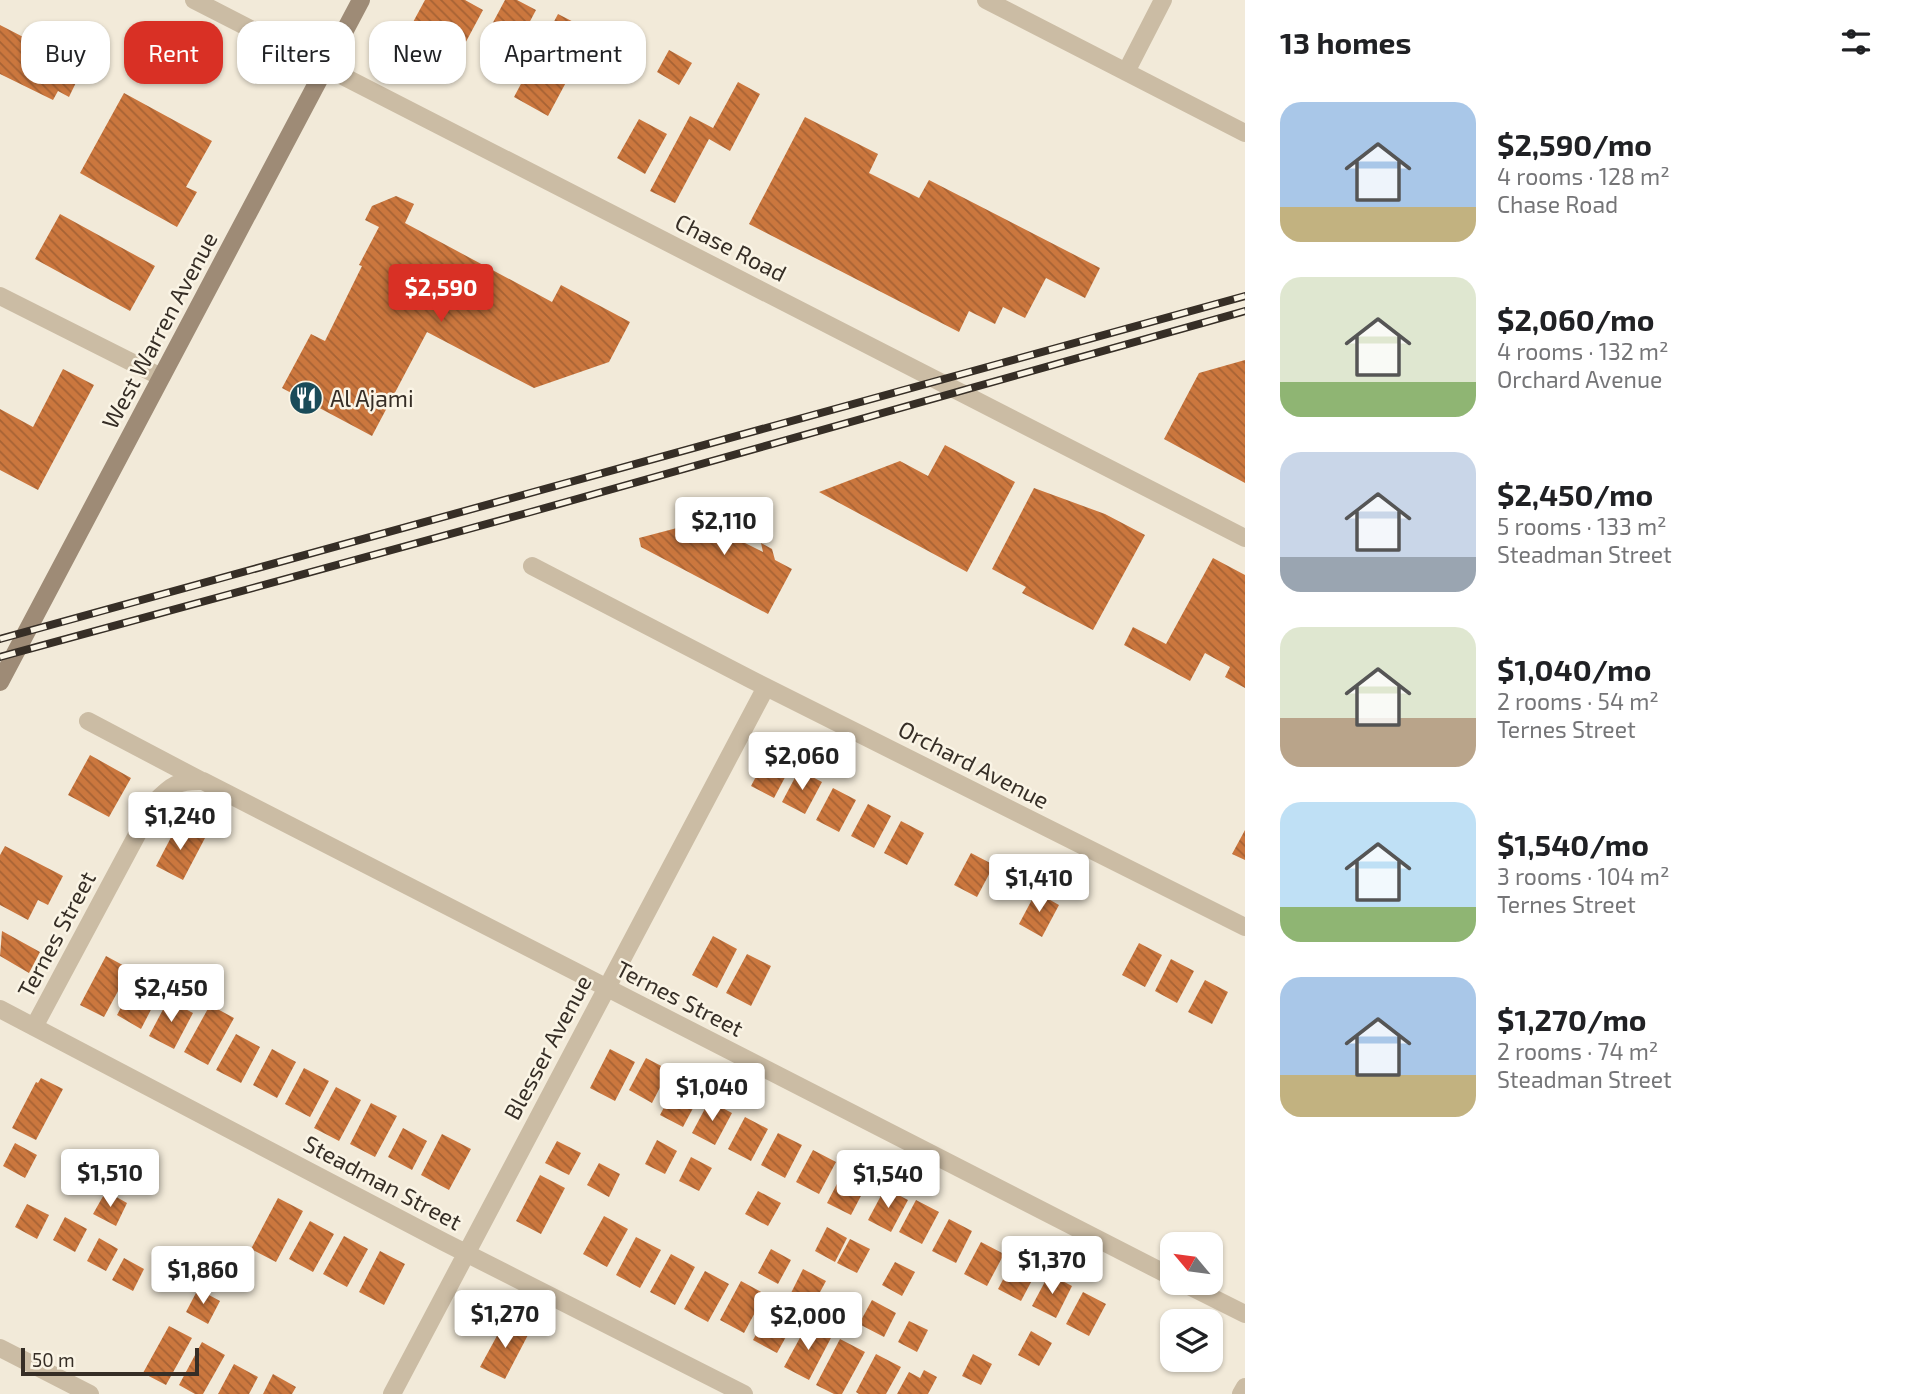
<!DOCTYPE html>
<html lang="en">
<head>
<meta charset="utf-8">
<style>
	body { margin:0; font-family:"Exo 2",sans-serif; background:#f2f2f2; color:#202124; height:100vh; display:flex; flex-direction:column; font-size:26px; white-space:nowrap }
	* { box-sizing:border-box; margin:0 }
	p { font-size:23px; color:#757577 }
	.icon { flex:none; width:38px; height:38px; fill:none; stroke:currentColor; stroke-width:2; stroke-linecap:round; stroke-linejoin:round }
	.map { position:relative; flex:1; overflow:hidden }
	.drawer { display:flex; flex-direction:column; background:#fff; width:665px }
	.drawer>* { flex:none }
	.top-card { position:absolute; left:21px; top:21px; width:665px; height:63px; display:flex; gap:14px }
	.needle { width:46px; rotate:299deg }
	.controls { position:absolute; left:1160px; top:1232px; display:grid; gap:14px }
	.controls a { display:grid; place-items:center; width:63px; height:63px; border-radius:14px; background:#fff; box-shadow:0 2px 5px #0004; font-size:35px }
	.scale { position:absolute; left:21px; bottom:18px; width:178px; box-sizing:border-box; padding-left:7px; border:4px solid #362e26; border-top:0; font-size:19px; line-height:24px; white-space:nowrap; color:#362e26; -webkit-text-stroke:5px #faf4e5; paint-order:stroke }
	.price { position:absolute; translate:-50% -60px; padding:0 16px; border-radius:7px; background:#fff; color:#222; font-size:23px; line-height:46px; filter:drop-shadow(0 2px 4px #0008) }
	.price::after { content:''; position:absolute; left:50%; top:42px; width:21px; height:16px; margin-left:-10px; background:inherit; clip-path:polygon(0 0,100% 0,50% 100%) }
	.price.active { background:#d93025; color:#fff }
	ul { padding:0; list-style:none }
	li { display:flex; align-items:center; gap:21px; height:175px; padding:0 35px }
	li span { display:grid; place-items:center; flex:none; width:196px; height:140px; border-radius:21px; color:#555 }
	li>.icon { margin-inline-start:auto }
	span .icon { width:84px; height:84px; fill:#fffc; stroke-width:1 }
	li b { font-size:30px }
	h2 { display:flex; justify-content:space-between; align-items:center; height:84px; padding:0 35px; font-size:30px }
	.tag { padding:0 24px; border-radius:21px; background:#fff; box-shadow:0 2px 5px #0004; font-size:24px; line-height:63px }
	.tag.active { background:#d93025; color:#fff }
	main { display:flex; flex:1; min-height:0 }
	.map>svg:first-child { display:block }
</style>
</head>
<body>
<main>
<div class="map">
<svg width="1245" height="1394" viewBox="0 0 1245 1394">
	<defs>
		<pattern id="building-back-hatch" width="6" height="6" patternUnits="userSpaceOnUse" patternTransform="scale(1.75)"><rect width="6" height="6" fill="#cb773e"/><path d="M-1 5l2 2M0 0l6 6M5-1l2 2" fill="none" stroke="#a66234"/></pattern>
	</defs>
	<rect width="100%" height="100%" fill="#f2ead9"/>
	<path fill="url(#building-back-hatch)" d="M 425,0 L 465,0 L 483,10 L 461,51 L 412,24 Z
		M 505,0 L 517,0 L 536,10 L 510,59 L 482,43 Z
		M 558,14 L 593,32 L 548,116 L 514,97 Z
		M 0,25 L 83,68 L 69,97 L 58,91 L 53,100 L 0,74 Z
		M 669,50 L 692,63 L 679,85 L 657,72 Z
		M 738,82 L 760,94 L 730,151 L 709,139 L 675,203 L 650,191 L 690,116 L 713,128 Z
		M 124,93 L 212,141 L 186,187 L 197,192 L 177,227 L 80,173 Z
		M 805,117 L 878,154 L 869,173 L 919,198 L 929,180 L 1100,268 L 1085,298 L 1046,278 L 1025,318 L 1003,307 L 995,324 L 969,311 L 959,332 L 749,224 Z
		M 639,119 L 667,134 L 645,174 L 617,158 Z
		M 396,196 L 414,204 L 405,223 L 552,302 L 561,285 L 630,322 L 609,362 L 534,388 L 427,332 L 372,436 L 282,388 L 311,334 L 325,341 L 362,266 L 359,265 L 379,227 L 365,220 L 372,206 Z
		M 60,214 L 155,266 L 130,311 L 35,259 Z
		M 1245,360 L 1245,483 L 1164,439 L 1199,373 Z
		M 63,369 L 94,385 L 38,490 L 0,470 L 0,409 L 33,427 Z
		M 945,445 L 1015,482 L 967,572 L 819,492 L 900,461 L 928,476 Z
		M 1034,488 L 1105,514 L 1145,535 L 1093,630 L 1022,593 L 1026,587 L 992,569 Z
		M 749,509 L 760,515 L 745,543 L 763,552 L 761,543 L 772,549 L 775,560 L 792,569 L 768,614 L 641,547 L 639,538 Z
		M 1213,558 L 1245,575 L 1245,688 L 1225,677 L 1230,667 L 1205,653 L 1190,681 L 1124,645 L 1133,627 L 1166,644 Z
		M 768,754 L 791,766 L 774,798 L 751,786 Z
		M 90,755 L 131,778 L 109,817 L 68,795 Z
		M 799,770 L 822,782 L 805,814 L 782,802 Z
		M 833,788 L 856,800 L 839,832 L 816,820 Z
		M 868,804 L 891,816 L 874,848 L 851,836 Z
		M 901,821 L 924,833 L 907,865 L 884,853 Z
		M 178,824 L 205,838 L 183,880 L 156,866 Z
		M 1245,830 L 1245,860 L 1232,854 Z
		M 5,846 L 63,876 L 48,905 L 38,900 L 28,920 L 0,905 L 0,855 Z
		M 971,853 L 994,865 L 977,897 L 954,885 Z
		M 1036,892 L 1059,905 L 1042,937 L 1019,924 Z
		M 2,931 L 40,952 L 29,973 L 0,956 Z
		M 713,936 L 737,949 L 717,988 L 692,975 Z
		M 1139,943 L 1162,955 L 1145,987 L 1122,975 Z
		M 747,954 L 771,966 L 751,1006 L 726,993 Z
		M 106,956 L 130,969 L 104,1017 L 80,1005 Z
		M 1171,959 L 1194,971 L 1177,1003 L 1155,991 Z
		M 1205,980 L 1228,992 L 1212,1024 L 1188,1012 Z
		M 133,985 L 157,998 L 141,1029 L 117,1015 Z
		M 168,1000 L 193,1013 L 174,1049 L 149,1036 Z
		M 210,1005 L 234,1018 L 208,1065 L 184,1052 Z
		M 236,1034 L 260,1047 L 241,1083 L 216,1070 Z
		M 272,1049 L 296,1062 L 277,1098 L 253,1085 Z
		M 610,1049 L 635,1062 L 615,1101 L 590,1088 Z
		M 646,1058 L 669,1070 L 652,1103 L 629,1090 Z
		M 304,1068 L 329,1081 L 310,1117 L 285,1104 Z
		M 41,1078 L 63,1089 L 36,1140 L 12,1128 L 36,1082 L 38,1083 Z
		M 677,1083 L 700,1095 L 683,1127 L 660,1115 Z
		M 336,1087 L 361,1100 L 339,1141 L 314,1128 Z
		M 709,1101 L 732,1113 L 715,1145 L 692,1133 Z
		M 371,1103 L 397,1116 L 375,1157 L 350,1144 Z
		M 745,1117 L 768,1129 L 751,1161 L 728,1149 Z
		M 403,1128 L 427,1141 L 412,1170 L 388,1157 Z
		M 778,1133 L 802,1145 L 785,1178 L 761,1165 Z
		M 442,1134 L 471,1149 L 449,1190 L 421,1175 Z
		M 657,1140 L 677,1151 L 665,1174 L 645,1164 Z
		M 557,1141 L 581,1153 L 569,1175 L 545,1163 Z
		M 15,1143 L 37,1155 L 25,1178 L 3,1166 Z
		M 813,1150 L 836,1162 L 819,1194 L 796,1182 Z
		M 691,1157 L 712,1168 L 699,1191 L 679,1181 Z
		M 851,1157 L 875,1169 L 851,1215 L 827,1203 Z
		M 599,1163 L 620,1174 L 609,1197 L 587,1185 Z
		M 540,1175 L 565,1188 L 541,1234 L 516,1221 Z
		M 885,1188 L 908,1200 L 891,1232 L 868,1220 Z
		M 106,1191 L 127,1203 L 116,1226 L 93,1214 Z
		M 758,1191 L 781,1203 L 768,1226 L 745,1214 Z
		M 278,1198 L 303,1211 L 276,1262 L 251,1249 Z
		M 916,1200 L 939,1212 L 922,1244 L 899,1232 Z
		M 27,1204 L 49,1215 L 37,1239 L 15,1227 Z
		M 604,1216 L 628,1229 L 607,1267 L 583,1254 Z
		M 65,1217 L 87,1229 L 75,1252 L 53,1240 Z
		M 949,1219 L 972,1231 L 956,1263 L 932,1251 Z
		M 310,1221 L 334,1234 L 313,1272 L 289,1259 Z
		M 827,1227 L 847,1238 L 835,1262 L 815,1251 Z
		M 344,1236 L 368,1249 L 347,1287 L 323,1274 Z
		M 636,1237 L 661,1250 L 640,1288 L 616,1275 Z
		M 99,1238 L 118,1249 L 106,1271 L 87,1261 Z
		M 850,1239 L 870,1249 L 857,1273 L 837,1263 Z
		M 981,1242 L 1004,1254 L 987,1286 L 964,1274 Z
		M 771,1249 L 791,1260 L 778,1284 L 758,1273 Z
		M 380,1251 L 405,1264 L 384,1305 L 359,1292 Z
		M 671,1254 L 695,1267 L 675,1305 L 650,1292 Z
		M 1015,1257 L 1038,1269 L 1021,1301 L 998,1289 Z
		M 124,1258 L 144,1269 L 133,1291 L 112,1280 Z
		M 895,1262 L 915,1272 L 902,1296 L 882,1285 Z
		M 803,1269 L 826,1281 L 813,1305 L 791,1293 Z
		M 705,1271 L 729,1284 L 708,1322 L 684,1309 Z
		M 1049,1274 L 1072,1286 L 1056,1318 L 1032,1306 Z
		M 741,1281 L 765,1294 L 744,1333 L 720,1320 Z
		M 198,1289 L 220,1301 L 208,1324 L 186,1312 Z
		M 1083,1292 L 1106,1304 L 1089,1336 L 1066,1324 Z
		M 872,1300 L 896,1313 L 884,1337 L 859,1324 Z
		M 774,1302 L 798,1315 L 777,1353 L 753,1340 Z
		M 505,1321 L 529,1333 L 505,1379 L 480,1367 Z
		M 909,1321 L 928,1330 L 917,1352 L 898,1342 Z
		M 808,1323 L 832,1336 L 809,1380 L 784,1367 Z
		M 169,1326 L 192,1338 L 166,1385 L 143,1373 Z
		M 1031,1331 L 1052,1343 L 1039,1366 L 1018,1355 Z
		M 840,1339 L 865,1352 L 842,1394 L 834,1394 L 816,1385 Z
		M 202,1342 L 225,1355 L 203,1394 L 195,1394 L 179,1385 Z
		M 876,1354 L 901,1367 L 886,1394 L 859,1394 L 856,1392 Z
		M 973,1354 L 992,1364 L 981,1385 L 962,1376 Z
		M 234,1364 L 258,1377 L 249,1394 L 218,1394 Z
		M 924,1370 L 937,1377 L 928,1394 L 897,1394 L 909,1372 L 920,1378 Z
		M 273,1374 L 296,1387 L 292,1394 L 263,1394 Z"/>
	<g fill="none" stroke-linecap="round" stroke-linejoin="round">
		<path stroke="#cbbca4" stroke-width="18" d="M 986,0 L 1245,133
			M 1126,72 L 1163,0
			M 0,296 L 161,377
			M 532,566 L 752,680 L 1245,927
			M 88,721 L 200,780
			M 0,1009 L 444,1242 L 744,1394
			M 34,1027 L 154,803 C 171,785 178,780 203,781 L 1172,1277
			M 1183,1283 L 1245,1314
			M 0,1348 L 90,1394
			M 392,1394 L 766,687
			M 1241,1394 L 1245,1387"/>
		<path stroke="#cbbca4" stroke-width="18" d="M 194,0 L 1245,538"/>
		<path stroke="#9e8b76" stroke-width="18" d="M 0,682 L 361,0"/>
		<g stroke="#362e26" stroke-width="8">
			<path id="rail" d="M 0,639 L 1245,296
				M 0,657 L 527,513 L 1245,311"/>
		</g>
		<use href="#rail" stroke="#faf4e5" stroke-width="5" stroke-dasharray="16" stroke-linecap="butt"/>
	</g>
	<defs>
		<g id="restaurant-disc" transform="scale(1.75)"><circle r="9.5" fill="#1a4b59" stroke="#faf4e5"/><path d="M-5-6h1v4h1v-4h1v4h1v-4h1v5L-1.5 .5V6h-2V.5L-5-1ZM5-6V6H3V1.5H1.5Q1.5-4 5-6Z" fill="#fff"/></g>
	</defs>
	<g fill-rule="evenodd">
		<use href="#restaurant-disc" x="306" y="398"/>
	</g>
	<g text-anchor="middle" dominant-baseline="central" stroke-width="5" stroke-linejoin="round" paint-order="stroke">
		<g font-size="23" fill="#362e26" stroke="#faf4e5">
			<text transform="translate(731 247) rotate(27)">Chase Road</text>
			<text transform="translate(159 330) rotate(-62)">West Warren Avenue</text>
			<text transform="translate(974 764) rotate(27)">Orchard Avenue</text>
			<text transform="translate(56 934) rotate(-62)">Ternes Street</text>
			<text transform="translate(680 998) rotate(27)">Ternes Street</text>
			<text transform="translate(547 1047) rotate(-62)">Blesser Avenue</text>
			<text transform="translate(383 1182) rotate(28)">Steadman Street</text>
		</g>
		<g font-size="23" fill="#362e26" stroke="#faf4e5" text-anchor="start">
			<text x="330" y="398">Al Ajami</text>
		</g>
	</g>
</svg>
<div class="controls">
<a><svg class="needle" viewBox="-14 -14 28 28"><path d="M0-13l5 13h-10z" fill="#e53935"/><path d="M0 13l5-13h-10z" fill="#757577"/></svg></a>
<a><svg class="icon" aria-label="layers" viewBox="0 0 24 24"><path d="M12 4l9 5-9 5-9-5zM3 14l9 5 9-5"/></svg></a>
</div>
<div class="scale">50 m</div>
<b class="price active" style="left:441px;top:324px">$2,590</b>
<b class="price" style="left:724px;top:557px">$2,110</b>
<b class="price" style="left:802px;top:792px">$2,060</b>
<b class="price" style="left:180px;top:852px">$1,240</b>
<b class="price" style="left:1039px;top:914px">$1,410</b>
<b class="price" style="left:171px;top:1024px">$2,450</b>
<b class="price" style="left:712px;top:1123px">$1,040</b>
<b class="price" style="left:110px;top:1209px">$1,510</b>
<b class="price" style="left:888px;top:1210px">$1,540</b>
<b class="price" style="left:1052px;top:1296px">$1,370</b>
<b class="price" style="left:203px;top:1306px">$1,860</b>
<b class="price" style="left:505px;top:1350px">$1,270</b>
<b class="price" style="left:808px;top:1352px">$2,000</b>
<div class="top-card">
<a class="tag">Buy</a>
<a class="tag active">Rent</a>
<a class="tag">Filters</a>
<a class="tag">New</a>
<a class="tag">Apartment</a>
</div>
</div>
<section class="drawer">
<h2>13 homes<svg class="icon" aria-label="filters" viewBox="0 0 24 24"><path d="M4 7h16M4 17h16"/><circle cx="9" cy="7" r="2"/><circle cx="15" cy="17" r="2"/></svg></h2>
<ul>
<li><span style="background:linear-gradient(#a9c7e8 75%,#c2b280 0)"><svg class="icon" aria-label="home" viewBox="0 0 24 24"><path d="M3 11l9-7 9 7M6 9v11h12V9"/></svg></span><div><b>$2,590/mo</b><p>4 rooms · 128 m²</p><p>Chase Road</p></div></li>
<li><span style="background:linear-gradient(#dfe7d0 75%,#8fb573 0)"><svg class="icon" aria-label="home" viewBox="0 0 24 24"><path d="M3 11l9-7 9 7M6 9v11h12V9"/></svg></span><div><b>$2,060/mo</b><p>4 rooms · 132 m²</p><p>Orchard Avenue</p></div></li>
<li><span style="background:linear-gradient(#c9d6e8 75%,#9aa5b1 0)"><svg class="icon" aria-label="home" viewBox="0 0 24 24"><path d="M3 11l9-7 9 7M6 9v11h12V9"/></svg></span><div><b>$2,450/mo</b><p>5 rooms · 133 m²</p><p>Steadman Street</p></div></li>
<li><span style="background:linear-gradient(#dfe7d0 65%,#b9a48a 0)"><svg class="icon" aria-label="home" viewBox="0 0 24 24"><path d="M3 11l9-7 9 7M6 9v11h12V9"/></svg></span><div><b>$1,040/mo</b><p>2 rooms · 54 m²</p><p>Ternes Street</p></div></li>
<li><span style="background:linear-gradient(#bfe0f5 75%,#8fb573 0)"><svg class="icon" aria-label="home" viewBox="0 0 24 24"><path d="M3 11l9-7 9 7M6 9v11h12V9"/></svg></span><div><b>$1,540/mo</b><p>3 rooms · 104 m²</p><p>Ternes Street</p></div></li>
<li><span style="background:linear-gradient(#a9c7e8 70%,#c2b280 0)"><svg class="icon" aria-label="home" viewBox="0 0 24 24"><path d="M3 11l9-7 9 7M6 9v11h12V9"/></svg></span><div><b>$1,270/mo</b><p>2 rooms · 74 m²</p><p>Steadman Street</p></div></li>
</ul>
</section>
</main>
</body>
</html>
